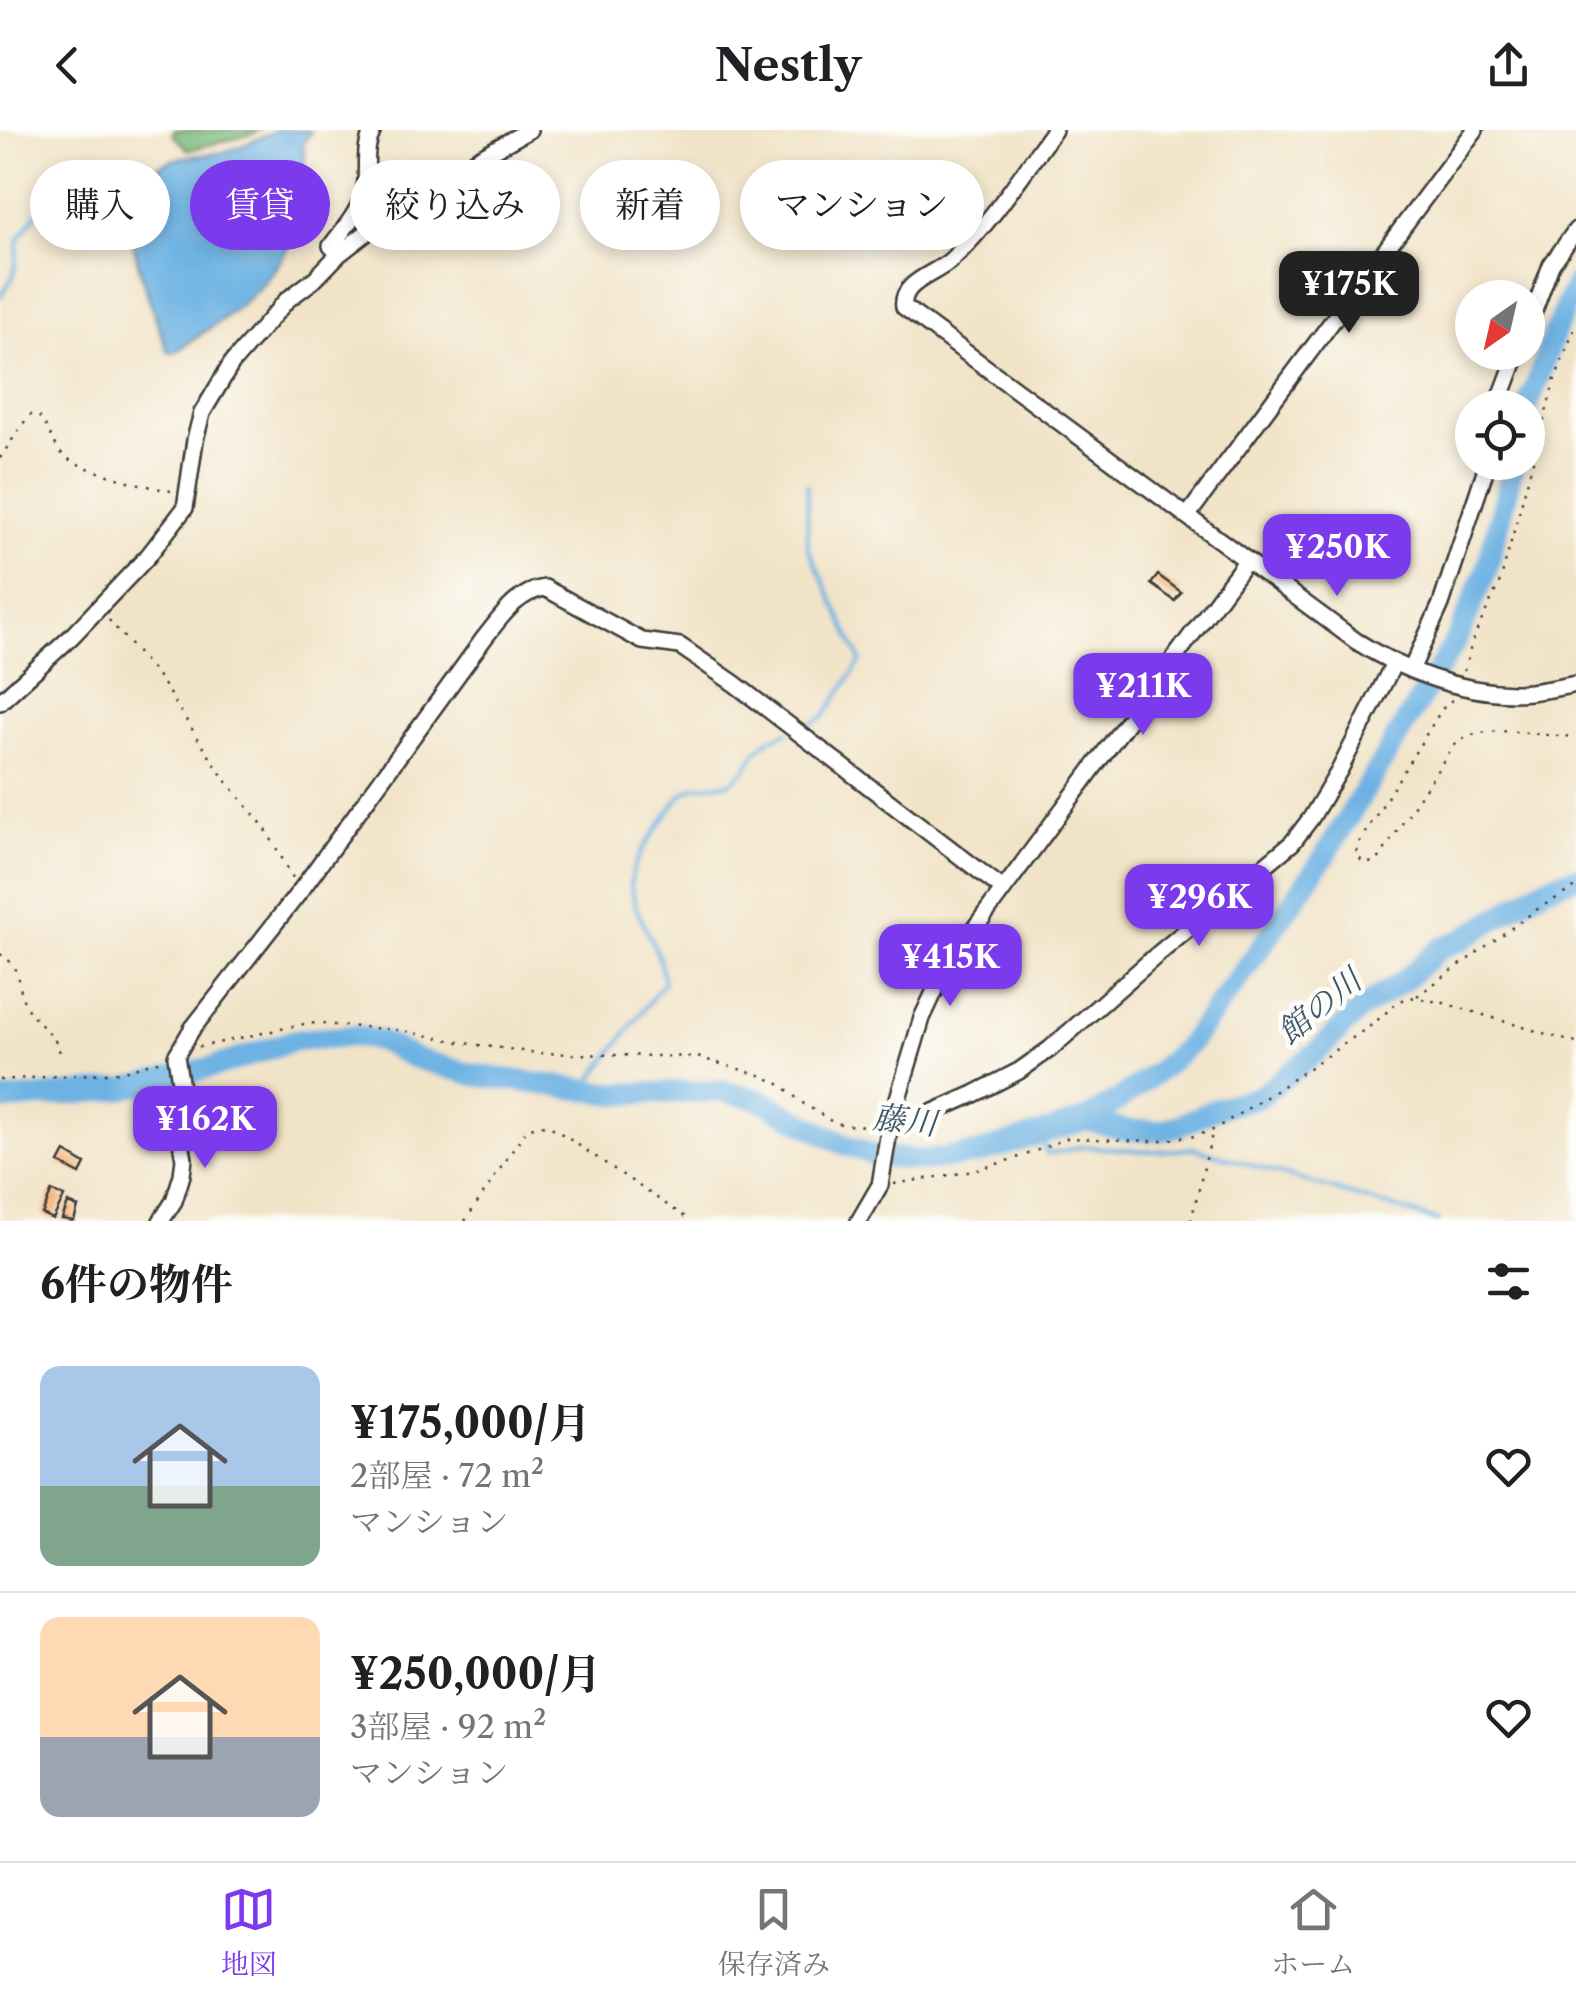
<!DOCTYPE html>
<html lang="ja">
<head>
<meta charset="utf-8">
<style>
	body { margin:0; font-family:"Libre Caslon Text","Noto Serif JP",serif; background:#f2f2f2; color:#202124; height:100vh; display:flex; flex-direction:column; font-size:38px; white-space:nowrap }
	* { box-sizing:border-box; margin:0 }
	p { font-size:32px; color:#757577 }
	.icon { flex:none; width:55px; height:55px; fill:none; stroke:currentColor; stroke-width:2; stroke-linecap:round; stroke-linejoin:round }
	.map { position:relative; height:1091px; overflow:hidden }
	.panel { display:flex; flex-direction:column; background:#fff; flex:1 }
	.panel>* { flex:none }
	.guide { position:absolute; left:30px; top:30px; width:1000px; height:90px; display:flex; gap:20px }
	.needle { width:65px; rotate:214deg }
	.fabs { position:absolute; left:1455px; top:150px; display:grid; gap:20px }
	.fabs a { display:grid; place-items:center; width:90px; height:90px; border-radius:50%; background:#fff; box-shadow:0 5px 15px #0003; font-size:50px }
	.price { position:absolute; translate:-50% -85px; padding:0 22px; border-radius:20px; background:#7c3aed; color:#fff; font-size:32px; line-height:65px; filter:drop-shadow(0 2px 5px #0008) }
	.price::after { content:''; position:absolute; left:50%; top:60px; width:30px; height:22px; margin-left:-15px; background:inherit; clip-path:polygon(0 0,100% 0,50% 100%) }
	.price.selected { background:#222; color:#fff }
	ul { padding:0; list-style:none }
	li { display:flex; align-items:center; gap:30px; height:250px; padding:0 40px }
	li+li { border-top:2px solid #e0e0e0 }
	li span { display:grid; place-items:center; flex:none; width:280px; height:200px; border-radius:20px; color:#555 }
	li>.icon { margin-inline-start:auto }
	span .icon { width:120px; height:120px; fill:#fffc; stroke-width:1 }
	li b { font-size:42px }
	h2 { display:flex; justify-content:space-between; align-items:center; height:120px; padding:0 40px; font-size:42px }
	.pill { padding:0 35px; border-radius:45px; background:#fff; box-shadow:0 5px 15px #0003; font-size:35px; line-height:90px }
	.pill.selected { background:#7c3aed; color:#fff }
	header { display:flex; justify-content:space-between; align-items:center; height:130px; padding:0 40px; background:#fff; font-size:45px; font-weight:700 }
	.menu { display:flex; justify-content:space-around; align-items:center; height:140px; border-top:2px solid #e0e0e0; background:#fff; font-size:28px; color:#757577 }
	.menu a { display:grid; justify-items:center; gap:5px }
	.menu .selected { color:#7c3aed }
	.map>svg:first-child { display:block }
</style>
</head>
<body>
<header><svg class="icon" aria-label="back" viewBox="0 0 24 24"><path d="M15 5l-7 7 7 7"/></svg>Nestly<svg class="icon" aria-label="share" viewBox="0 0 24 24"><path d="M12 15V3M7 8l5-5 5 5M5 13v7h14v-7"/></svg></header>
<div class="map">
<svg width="1576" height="1091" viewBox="0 0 1576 1091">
	<rect width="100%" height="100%" fill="#fdfcf7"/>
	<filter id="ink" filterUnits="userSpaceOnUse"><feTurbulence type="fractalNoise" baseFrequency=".01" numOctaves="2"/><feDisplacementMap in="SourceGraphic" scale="20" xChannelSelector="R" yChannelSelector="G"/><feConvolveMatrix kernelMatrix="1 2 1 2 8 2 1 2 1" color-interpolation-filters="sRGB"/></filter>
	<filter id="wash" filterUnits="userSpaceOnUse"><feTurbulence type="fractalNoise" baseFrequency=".0048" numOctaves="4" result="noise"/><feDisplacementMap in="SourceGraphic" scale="40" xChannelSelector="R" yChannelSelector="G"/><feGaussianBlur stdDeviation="2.25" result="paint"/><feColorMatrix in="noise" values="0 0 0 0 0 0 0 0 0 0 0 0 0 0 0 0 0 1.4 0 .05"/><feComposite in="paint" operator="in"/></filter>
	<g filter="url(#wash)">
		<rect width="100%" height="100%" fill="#f1e3c7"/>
		<path fill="#7ebd7e" stroke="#4d6c4d" stroke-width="2.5" d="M 173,0 L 259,0 L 253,4 L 189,20 L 173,5 Z"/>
		<path fill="#6db2e3" stroke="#446780" stroke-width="2.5" d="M 275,0 L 311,1 L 303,14 C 306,30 304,30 302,45 C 300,58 303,71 300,83 C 282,156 231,183 174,223 L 168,222 C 154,181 118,99 135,58 C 141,44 165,32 179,28 C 191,25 205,26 218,23 C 238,19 257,10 275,0 Z"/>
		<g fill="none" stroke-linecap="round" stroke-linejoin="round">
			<path stroke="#6db2e3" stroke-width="4" d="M 0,166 L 12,149 L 16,134 L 19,108 L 47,69 L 66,62 C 76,69 82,79 91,84 C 102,90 120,84 133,86
				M 802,597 L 823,588 L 861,531 L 808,418 L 807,355
				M 584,960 L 664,852 L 659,828 L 636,777 L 630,755 L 634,737 L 643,719 L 680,666 L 695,657 L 730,653 L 745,640 L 756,622 L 770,609 L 788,602
				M 1039,1004 L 1046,1023 C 1060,1025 1072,1016 1086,1017 C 1127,1018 1152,1025 1194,1018 L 1438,1091"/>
			<path stroke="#6db2e3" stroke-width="22" d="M 1527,278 C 1544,237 1555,194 1576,154
				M 0,971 L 121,959 L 218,936 L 295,910 L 355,906 L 380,911 L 414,928 L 474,945 L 616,964 L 722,961 L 759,969 L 843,1014 L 874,1025 L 922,1031 L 976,1024 L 1085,990 L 1120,969 L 1161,939 L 1188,915 L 1245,840 L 1324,727 L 1458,507 L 1487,439 L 1514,332
				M 1085,990 L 1128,1000 L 1160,1001 L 1180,995 L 1217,978 L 1259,967 L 1318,921 L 1361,879 L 1402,852 L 1442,817 L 1460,811 L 1546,757 L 1576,747"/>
		</g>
		<g id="blocks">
			<path fill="#f4b57b" d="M 1158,445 L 1181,462 L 1175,471 L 1151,454 Z
				M 65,1022 L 85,1034 L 80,1044 L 59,1033 Z
				M 52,1061 L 64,1067 L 53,1089 L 42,1084 Z
				M 68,1073 L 78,1077 L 74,1091 L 62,1089 Z"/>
		</g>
	</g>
	<g filter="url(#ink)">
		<use href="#blocks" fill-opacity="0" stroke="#3c3a36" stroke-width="2.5"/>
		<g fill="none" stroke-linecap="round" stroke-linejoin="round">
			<g stroke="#3c3a36" stroke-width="20">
				<path id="minor" d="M 1054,0 C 1022,44 991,93 951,130 C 936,144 900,152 904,177 L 1356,511 C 1401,540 1458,562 1513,563 C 1534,563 1556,558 1576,554
					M 339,124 L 331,116 C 343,100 357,84 363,66 C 371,42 361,24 373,0
					M 1528,197 L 1551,135 L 1576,100
					M 1500,278 L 1501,267 L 1518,222
					M 1188,385 L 1475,0
					M 1411,540 L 1441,474 L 1488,332
					M 0,572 L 71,507 L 148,426 L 185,378 L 195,310 L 202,283 L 232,233 L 287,170 L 315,149 L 339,124 L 383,90 L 479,28 L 529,0
					M 890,995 L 922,888 L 946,837 L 1247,430
					M 161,1091 L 174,1071 L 182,1045 L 184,1029 L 179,1000 L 183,971 L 176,926 L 192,899 L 301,760 L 485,507 C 502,486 517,462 545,458 L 642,511 L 680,516 L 735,554 L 1003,759
					M 859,1091 L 880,1055 L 890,995 L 929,984 L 974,964 L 1019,941 L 1050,919 L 1158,824 L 1292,713 L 1311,688 L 1339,641 L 1394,533"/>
			</g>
			<path stroke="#3c3a36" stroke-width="2.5" stroke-dasharray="2.5 8" stroke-linecap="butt" d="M 0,328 L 29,285 L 37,284 C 48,296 52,312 63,325 C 77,339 148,357 171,361
				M 109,490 L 159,548 L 223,647 L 265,698 L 293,748
				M 1464,541 L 1473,509 L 1501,449 L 1555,249 L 1576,195
				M 1452,570 L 1442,579 L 1357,716 L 1356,725 L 1361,730 L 1369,733 L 1378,730 L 1452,618 C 1480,587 1538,609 1576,606
				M 0,824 C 24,839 16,850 24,872 C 30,888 45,896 54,909 C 57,913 58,919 61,924
				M 1417,866 L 1539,778 L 1576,757
				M 199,917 L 308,893 L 399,900 L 464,913 L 537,923 L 697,927 L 760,945 L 783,956 L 801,972 L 831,991 L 844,995 L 874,996
				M 0,950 L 120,942 L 161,930
				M 894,1054 L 974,1041 L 1026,1025 L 1067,1008 L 1153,1011 L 1195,1006 L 1213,1000 L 1268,966 L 1373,894 L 1398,872 L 1410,867 L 1444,873 L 1576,913
				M 465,1091 L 527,999 L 541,995 L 553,998 L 691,1091
				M 1191,1091 L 1213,1000"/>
			<use href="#minor" stroke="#fff" stroke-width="15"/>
		</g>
	</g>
	<g text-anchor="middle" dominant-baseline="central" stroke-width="9" stroke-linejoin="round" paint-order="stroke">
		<g font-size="32" font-style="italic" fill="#3c586c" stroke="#fdfcf7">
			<text transform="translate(1319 876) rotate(-39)">館の川</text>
			<text transform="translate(905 990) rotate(6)">藤川</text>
		</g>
	</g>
</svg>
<div class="fabs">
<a><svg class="needle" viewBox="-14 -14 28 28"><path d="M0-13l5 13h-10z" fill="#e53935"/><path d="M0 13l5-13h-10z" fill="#757577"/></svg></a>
<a><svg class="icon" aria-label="locate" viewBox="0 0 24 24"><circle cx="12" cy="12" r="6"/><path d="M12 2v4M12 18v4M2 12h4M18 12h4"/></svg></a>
</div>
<b class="price selected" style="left:1349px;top:206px">¥175K</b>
<b class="price" style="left:1337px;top:469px">¥250K</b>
<b class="price" style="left:1143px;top:608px">¥211K</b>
<b class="price" style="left:1199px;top:819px">¥296K</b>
<b class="price" style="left:950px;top:879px">¥415K</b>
<b class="price" style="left:205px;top:1041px">¥162K</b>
<div class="guide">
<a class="pill">購入</a>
<a class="pill selected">賃貸</a>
<a class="pill">絞り込み</a>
<a class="pill">新着</a>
<a class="pill">マンション</a>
</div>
</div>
<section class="panel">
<h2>6件の物件<svg class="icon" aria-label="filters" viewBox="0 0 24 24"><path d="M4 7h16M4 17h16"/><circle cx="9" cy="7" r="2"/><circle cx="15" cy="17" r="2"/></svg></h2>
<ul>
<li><span style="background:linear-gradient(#a9c7e8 60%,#7fa58c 0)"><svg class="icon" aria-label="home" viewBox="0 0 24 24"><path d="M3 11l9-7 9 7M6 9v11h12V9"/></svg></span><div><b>¥175,000/月</b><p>2部屋 · 72 m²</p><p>マンション</p></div><svg class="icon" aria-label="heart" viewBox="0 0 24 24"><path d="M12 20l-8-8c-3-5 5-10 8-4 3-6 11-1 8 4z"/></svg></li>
<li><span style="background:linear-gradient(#ffd9b3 60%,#9aa5b1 0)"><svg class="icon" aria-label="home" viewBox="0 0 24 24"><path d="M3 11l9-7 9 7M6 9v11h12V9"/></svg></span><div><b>¥250,000/月</b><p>3部屋 · 92 m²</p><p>マンション</p></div><svg class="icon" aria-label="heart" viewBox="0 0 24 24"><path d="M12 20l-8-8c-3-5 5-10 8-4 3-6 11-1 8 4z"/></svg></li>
</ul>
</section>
<nav class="menu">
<a class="selected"><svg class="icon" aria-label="map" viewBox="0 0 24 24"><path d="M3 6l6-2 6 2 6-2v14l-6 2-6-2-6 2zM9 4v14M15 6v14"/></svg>地図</a>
<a><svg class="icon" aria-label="saved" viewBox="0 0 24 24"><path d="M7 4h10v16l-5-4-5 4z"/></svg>保存済み</a>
<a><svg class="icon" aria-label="home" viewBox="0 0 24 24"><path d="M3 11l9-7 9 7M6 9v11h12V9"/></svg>ホーム</a>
</nav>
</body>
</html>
